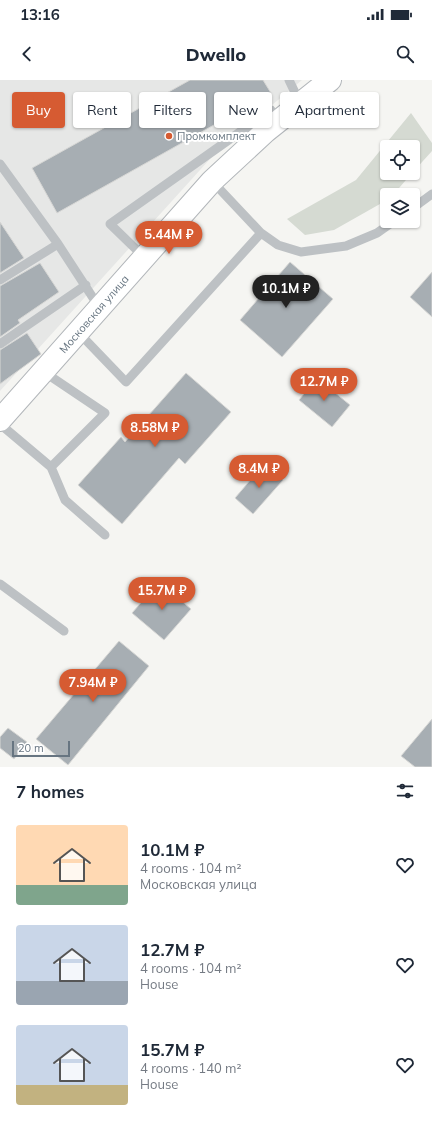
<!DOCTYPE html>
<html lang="en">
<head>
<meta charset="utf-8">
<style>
	body { margin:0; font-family:Mulish,sans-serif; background:#f2f2f3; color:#1f2937; height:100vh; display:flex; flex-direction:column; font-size:15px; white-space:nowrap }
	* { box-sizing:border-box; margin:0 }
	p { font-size:13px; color:#747a83 }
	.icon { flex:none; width:22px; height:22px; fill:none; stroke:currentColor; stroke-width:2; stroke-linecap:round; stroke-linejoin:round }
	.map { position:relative; height:687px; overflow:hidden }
	.details { display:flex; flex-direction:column; background:#fff; flex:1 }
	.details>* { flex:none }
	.top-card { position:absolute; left:12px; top:12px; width:408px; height:36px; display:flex; gap:8px }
	.controls { position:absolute; left:380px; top:60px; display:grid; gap:8px }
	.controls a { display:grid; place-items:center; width:40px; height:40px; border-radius:4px; background:#fff; box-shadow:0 1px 3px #0004; font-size:20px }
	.scale { position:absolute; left:12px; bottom:10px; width:58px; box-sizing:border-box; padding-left:4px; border:2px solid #677581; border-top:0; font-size:11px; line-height:14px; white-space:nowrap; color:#677581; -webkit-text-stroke:3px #fff; paint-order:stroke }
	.price { position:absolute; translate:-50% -34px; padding:0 9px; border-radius:14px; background:#d65b32; color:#fff; font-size:13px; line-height:26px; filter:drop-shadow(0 1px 2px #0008) }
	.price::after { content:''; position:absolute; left:50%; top:24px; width:12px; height:9px; margin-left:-6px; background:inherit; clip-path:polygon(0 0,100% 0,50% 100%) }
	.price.on { background:#222; color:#fff }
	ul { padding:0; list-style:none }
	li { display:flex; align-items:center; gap:12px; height:100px; padding:0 16px }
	li span { display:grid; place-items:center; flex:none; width:112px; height:80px; border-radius:4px; color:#555 }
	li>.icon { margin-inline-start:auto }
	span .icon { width:48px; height:48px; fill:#fffc; stroke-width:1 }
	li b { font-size:17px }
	h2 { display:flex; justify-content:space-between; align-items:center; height:48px; padding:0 16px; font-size:17px }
	.chip { padding:0 14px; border-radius:4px; background:#fff; box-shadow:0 1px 3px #0004; font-size:14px; line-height:36px }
	.chip.on { background:#d65b32; color:#fff }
	.status { display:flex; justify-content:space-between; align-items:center; height:28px; padding:0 20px; background:#fff; direction:ltr }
	.status svg { height:11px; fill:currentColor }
	header { display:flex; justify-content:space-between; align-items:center; height:52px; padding:0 16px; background:#fff; font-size:18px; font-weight:800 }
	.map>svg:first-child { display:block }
</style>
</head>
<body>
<div class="status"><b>13:16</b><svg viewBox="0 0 49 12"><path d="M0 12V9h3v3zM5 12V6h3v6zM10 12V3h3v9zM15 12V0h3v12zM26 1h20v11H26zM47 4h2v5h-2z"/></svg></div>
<header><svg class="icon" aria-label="back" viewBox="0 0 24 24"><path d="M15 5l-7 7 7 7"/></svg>Dwello<svg class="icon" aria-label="search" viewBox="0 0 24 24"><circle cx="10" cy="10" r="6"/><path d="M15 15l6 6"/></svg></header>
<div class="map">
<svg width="432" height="687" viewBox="0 0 432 687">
	<rect width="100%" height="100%" fill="#f5f5f2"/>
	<path fill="#e6e7e6" d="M 0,0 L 302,0 L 219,69 L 0,311 Z"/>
	<path fill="#d5dad2" d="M 411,33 L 432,63 L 432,71 L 413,92 L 413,67 L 387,67 L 387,93 L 412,93 L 393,115 L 387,115 L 387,120 L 334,150 L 305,155 L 287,139 L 356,100 Z"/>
	<path fill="#a7aeb3" stroke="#d7d7d5" d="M 190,0 L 263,0 L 271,13 L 57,133 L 32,88 Z
		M 0,142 L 24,178 L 0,193 Z
		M 290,182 L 333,219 L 282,277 L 240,240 Z
		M 40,183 L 59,212 L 18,240 L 20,243 L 0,257 L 0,206 Z
		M 432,192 L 432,237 L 410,217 Z
		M 27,253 L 41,274 L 0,304 L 0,270 Z
		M 186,293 L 231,332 L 185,384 L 179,378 L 122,444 L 78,405 L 121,357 L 125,362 Z
		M 317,298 L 350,325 L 332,347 L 299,320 Z
		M 264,384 L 283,400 L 253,434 L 235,418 Z
		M 159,502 L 191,529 L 164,560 L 132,533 Z
		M 119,561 L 149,586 L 68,685 L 36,659 Z
		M 432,639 L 432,687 L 415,687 L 401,676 Z
		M 8,648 L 27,662 L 14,679 L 0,668 L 0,657 Z"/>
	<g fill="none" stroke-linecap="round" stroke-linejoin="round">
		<g stroke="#b2b6ba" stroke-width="24">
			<path id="secondary" d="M 0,340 L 212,101 L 266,51 L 330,0"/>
		</g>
		<path stroke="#bdc1c4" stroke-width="9" d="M 289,0 L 300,23
			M 0,84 L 58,164 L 99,227
			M 413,128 L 432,114
			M 261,153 L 278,165 L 301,172 L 346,166 L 377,153 L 394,141
			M 144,177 L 110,144 L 271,30
			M 0,200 L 58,164
			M 78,252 L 126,302 L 261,153 L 212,101
			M 0,264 L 86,205
			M 44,292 L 105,333 L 51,387
			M 0,344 L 51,387 L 65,420 L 105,455
			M 0,504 L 64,551"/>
		<use href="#secondary" stroke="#fff" stroke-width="22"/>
	</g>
	<circle fill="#d65b32" stroke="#fff" stroke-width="1.5" cx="169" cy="56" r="4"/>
	<g text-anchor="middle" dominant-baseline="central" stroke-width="4" stroke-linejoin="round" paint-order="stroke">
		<g font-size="11" fill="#677581" stroke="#fff" text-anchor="start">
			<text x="177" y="56">Промкомплект</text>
		</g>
		<g font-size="11" fill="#677581" stroke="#fff">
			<text transform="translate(94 234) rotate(-49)">Московская улица</text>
		</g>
	</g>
</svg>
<div class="controls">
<a><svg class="icon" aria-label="locate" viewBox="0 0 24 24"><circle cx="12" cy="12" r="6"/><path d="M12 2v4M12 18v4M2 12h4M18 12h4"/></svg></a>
<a><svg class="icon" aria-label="layers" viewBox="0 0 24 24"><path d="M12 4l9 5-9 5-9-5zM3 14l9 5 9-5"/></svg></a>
</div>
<div class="scale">20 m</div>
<b class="price" style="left:169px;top:175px">5.44M ₽</b>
<b class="price on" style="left:286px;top:229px">10.1M ₽</b>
<b class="price" style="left:324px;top:322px">12.7M ₽</b>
<b class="price" style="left:155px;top:368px">8.58M ₽</b>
<b class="price" style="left:259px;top:409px">8.4M ₽</b>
<b class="price" style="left:162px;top:531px">15.7M ₽</b>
<b class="price" style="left:93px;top:623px">7.94M ₽</b>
<div class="top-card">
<a class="chip on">Buy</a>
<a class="chip">Rent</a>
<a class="chip">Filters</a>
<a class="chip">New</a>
<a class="chip">Apartment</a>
</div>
</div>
<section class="details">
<h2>7 homes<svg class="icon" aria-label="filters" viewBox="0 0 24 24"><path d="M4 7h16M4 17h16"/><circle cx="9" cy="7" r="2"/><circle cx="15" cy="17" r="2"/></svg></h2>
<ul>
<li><span style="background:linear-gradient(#ffd9b3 75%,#7fa58c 0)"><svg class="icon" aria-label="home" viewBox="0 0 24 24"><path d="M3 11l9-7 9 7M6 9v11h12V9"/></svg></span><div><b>10.1M ₽</b><p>4 rooms · 104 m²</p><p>Московская улица</p></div><svg class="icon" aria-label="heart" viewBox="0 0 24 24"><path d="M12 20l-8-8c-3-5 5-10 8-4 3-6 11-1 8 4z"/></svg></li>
<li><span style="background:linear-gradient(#c9d6e8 70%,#9aa5b1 0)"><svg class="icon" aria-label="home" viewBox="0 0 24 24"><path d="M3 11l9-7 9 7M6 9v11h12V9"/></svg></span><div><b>12.7M ₽</b><p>4 rooms · 104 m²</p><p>House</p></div><svg class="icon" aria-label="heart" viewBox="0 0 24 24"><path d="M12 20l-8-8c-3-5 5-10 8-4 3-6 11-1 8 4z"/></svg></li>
<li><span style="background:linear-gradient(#c9d6e8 75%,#c2b280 0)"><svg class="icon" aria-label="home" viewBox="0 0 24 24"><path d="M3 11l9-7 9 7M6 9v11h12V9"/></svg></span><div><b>15.7M ₽</b><p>4 rooms · 140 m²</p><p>House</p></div><svg class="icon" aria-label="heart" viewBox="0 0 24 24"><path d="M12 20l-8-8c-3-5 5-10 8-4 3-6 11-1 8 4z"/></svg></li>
</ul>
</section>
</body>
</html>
